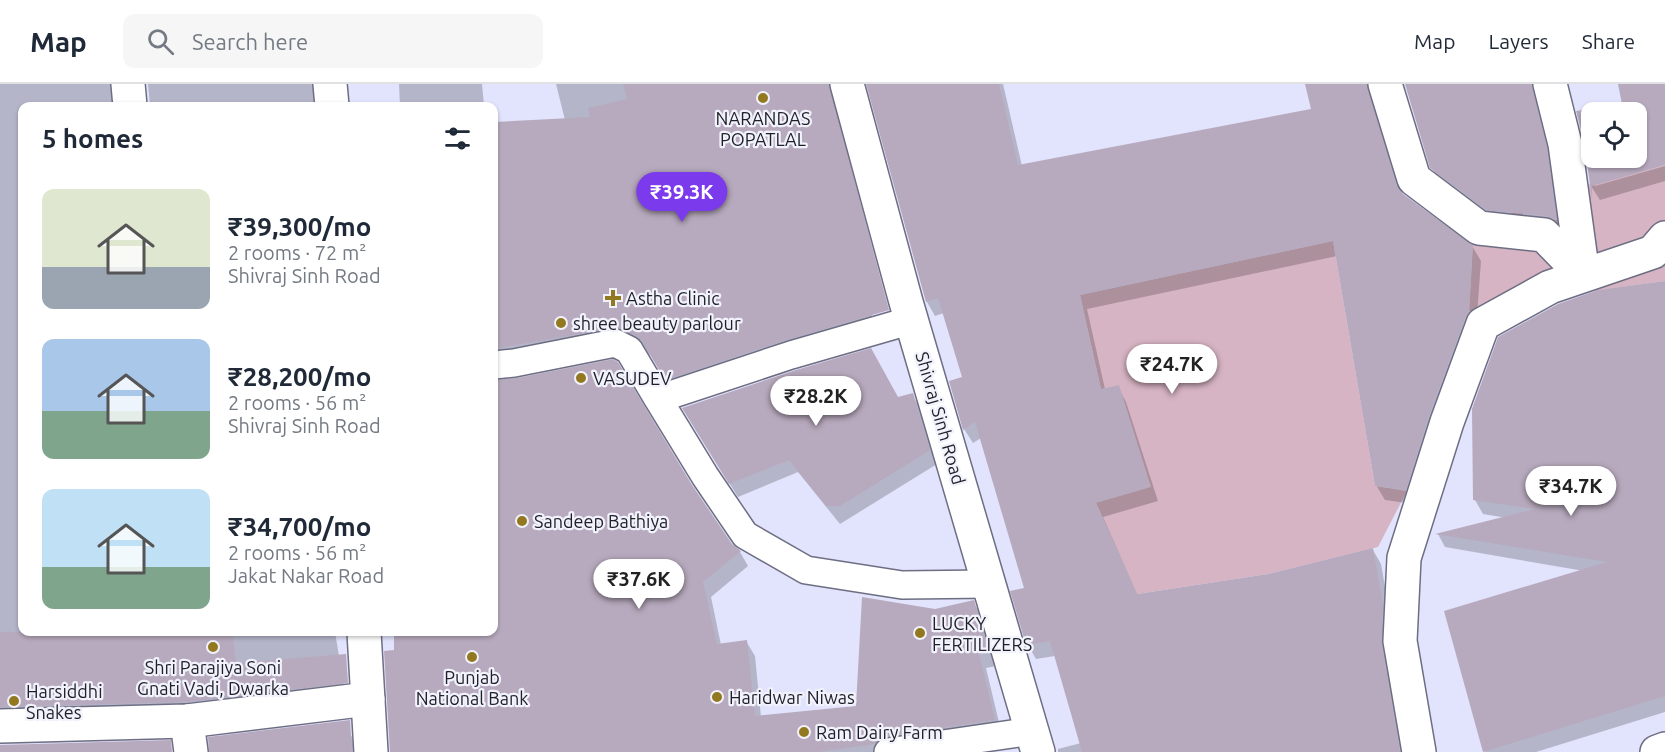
<!DOCTYPE html>
<html lang="en">
<head>
<meta charset="utf-8">
<style>
	body { margin:0; font-family:Ubuntu,sans-serif; background:#f6f6f7; color:#1f2937; height:100vh; display:flex; flex-direction:column; font-size:22px; white-space:nowrap }
	* { box-sizing:border-box; margin:0 }
	p { font-size:20px; color:#747a83 }
	.icon { flex:none; width:33px; height:33px; fill:none; stroke:currentColor; stroke-width:2; stroke-linecap:round; stroke-linejoin:round }
	.map { position:relative; flex:1; overflow:hidden }
	.side { position:absolute; left:18px; top:18px; width:480px; height:534px; display:flex; flex-direction:column; background:#fff; border-radius:12px; box-shadow:0 2px 4px #0004 }
	.side>* { flex:none }
	.tools { position:absolute; left:1581px; top:18px; display:grid; gap:12px }
	.tools a { display:grid; place-items:center; width:66px; height:66px; border-radius:12px; background:#fff; box-shadow:0 2px 4px #0004; font-size:30px }
	.price { position:absolute; translate:-50% -51px; padding:0 14px; border-radius:21px; background:#fff; color:#222; font-size:20px; line-height:39px; filter:drop-shadow(0 2px 3px #0008) }
	.price::after { content:''; position:absolute; left:50%; top:36px; width:18px; height:14px; margin-left:-9px; background:inherit; clip-path:polygon(0 0,100% 0,50% 100%) }
	.price.active { background:#7c3aed; color:#fff }
	ul { padding:0; list-style:none }
	li { display:flex; align-items:center; gap:18px; height:150px; padding:0 24px }
	li span { display:grid; place-items:center; flex:none; width:168px; height:120px; border-radius:12px; color:#555 }
	li>.icon { margin-inline-start:auto }
	span .icon { width:72px; height:72px; fill:#fffc; stroke-width:1 }
	li b { font-size:26px }
	h2 { display:flex; justify-content:space-between; align-items:center; height:72px; padding:0 24px; font-size:26px }
	header { display:flex; align-items:center; gap:36px; box-sizing:border-box; height:84px; padding:0 30px; background:#fff; border-bottom:2px solid #e0e1e3 }
	header strong { font-size:28px }
	nav { display:flex; gap:33px; margin-inline-start:auto; font-size:21px }
	.search { width:420px; height:54px; background:#f6f6f7; display:flex; align-items:center; gap:15px; box-sizing:border-box; padding:0 21px; border-radius:12px; color:#747a83; font-size:22px }
	.map>svg:first-child { display:block }
</style>
</head>
<body>
<header>
<strong>Map</strong>
<div class="search"><svg class="icon" aria-label="search" viewBox="0 0 24 24"><circle cx="10" cy="10" r="6"/><path d="M15 15l6 6"/></svg>Search here</div>
<nav><a>Map</a><a>Layers</a><a>Share</a></nav>
</header>
<div class="map">
<svg width="1665" height="668" viewBox="0 0 1665 668">
	<rect width="100%" height="100%" fill="#e2e3fc"/>
	<path fill="#d7b4c3" d="M 1665,81 L 1665,197 L 1573,210 L 1483,240 L 1469,226 L 1473,157 L 1479,144 L 1521,125 L 1527,140 L 1564,135 L 1560,106 L 1607,97 Z
		M 1333,157 L 1375,402 L 1407,407 L 1378,463 L 1268,490 L 1137,510 L 1096,419 L 1118,302 L 1101,305 L 1080,211 Z"/>
	<path fill="#0003" fill-rule="evenodd" d="M 0,0 L 125,0 L 117,22 L 22,22 L 22,548 L 335,548 L 346,614 L 0,640 Z
		M 148,0 L 323,0 L 319,22 L 150,22 Z
		M 399,0 L 482,0 L 484,22 L 400,22 Z
		M 556,0 L 813,0 L 876,247 L 675,310 L 652,272 L 632,259 L 494,282 L 494,40 L 565,36 Z
		M 882,0 L 1003,0 L 1022,82 L 1313,27 L 1307,0 L 1382,0 L 1375,21 L 1402,111 L 1472,162 L 1481,177 L 1476,245 L 1414,420 L 1385,416 L 1376,401 L 1337,172 L 1087,225 L 1105,305 L 1118,303 L 1126,318 L 1158,417 L 1103,433 L 1138,512 L 1268,491 L 1373,466 L 1381,480 L 1391,537 L 1405,668 L 1058,668 L 1058,665 L 1081,659 L 1055,572 L 1036,575 L 1028,561 L 1026,505 L 981,354 L 973,359 L 964,345 L 951,298 L 964,294 L 944,229 L 935,232 L 927,218 L 913,165 Z
		M 1406,0 L 1544,0 L 1564,150 L 1496,140 L 1440,98 L 1432,83 Z
		M 1620,0 L 1665,0 L 1665,79 L 1595,99 L 1595,102 L 1665,82 L 1665,97 L 1600,116 L 1591,102 L 1585,57 L 1578,28 L 1623,21 ZM 1592,28 L 1636,28 L 1636,74 L 1592,74 Z
		M 1665,199 L 1665,628 L 1536,668 L 1485,668 L 1446,528 L 1584,487 L 1445,463 L 1438,450 L 1507,434 L 1483,430 L 1475,416 Z
		M 494,298 L 691,402 L 731,461 L 740,468 L 748,482 L 711,513 L 721,561 L 746,557 L 755,572 L 761,633 L 857,623 L 935,526 L 973,518 L 982,532 L 996,582 L 986,584 L 1002,651 L 891,668 L 406,668 L 397,548 L 494,548 Z
		M 912,311 L 920,324 L 937,380 L 840,440 L 798,388 L 738,413 L 692,338 L 898,315 Z
		M 343,638 L 352,653 L 354,668 L 211,668 Z"/>
	<path fill="#b8aabe" fill-rule="evenodd" d="M 623,0 L 829,0 L 889,226 L 786,256 L 665,296 L 642,257 L 636,252 L 621,245 L 612,244 L 494,265 L 494,38 L 590,33 L 588,24 L 627,15 Z
		M 866,0 L 999,0 L 1018,81 L 1311,25 L 1305,0 L 1367,0 L 1396,101 L 1403,110 L 1473,161 L 1469,230 L 1465,234 L 1429,332 L 1406,406 L 1375,402 L 1333,157 L 1080,211 L 1101,305 L 1119,301 L 1151,403 L 1096,419 L 1137,510 L 1268,490 L 1373,464 L 1383,521 L 1382,560 L 1400,668 L 1082,668 L 1050,557 L 1026,561 L 1010,507 L 1024,504 L 975,338 L 963,346 L 949,297 L 962,293 L 938,214 L 926,218 Z
		M 1405,0 L 1532,0 L 1547,64 L 1557,136 L 1546,132 L 1486,126 L 1430,84 Z
		M 1618,0 L 1665,0 L 1665,81 L 1592,102 L 1592,115 L 1584,57 L 1576,27 L 1622,20 ZM 1592,28 L 1636,28 L 1636,74 L 1592,74 Z
		M 1665,197 L 1665,612 L 1483,668 L 1444,527 L 1607,478 L 1435,450 L 1535,425 L 1473,416 L 1472,325 L 1498,253 L 1558,220 L 1598,206 Z
		M 871,264 L 898,313 L 913,309 L 930,366 L 840,422 L 826,422 L 789,376 L 729,400 L 682,324 L 796,286 Z
		M 613,275 L 618,278 L 692,401 L 732,460 L 741,467 L 703,498 L 717,560 L 747,556 L 755,632 L 856,622 L 862,513 L 935,525 L 974,516 L 989,567 L 979,569 L 995,636 L 886,652 L 879,655 L 875,660 L 818,668 L 390,668 L 384,567 L 394,566 L 394,548 L 494,548 L 494,296 L 517,294 Z
		M 0,548 L 232,548 L 236,579 L 346,570 L 348,599 L 186,618 L 0,623 Z
		M 350,636 L 352,668 L 209,668 L 208,653 Z
		M 171,656 L 172,668 L 0,668 L 0,661 Z"/>
	<g fill="none" stroke-linecap="round" stroke-linejoin="round">
		<g stroke="#6d6e83" stroke-width="30">
			<path id="service" d="M 912,236 L 791,271 L 658,315 L 705,392 L 745,451 L 806,486 L 902,501 L 990,500
				M 494,281 L 514,279 L 615,259 L 629,266 L 658,315
				M 888,668 L 1032,647"/>
		</g>
		<g stroke="#6d6e83" stroke-width="36">
			<path id="pedestrian" d="M 187,637 L 191,668"/>
		</g>
		<g stroke="#6d6e83" stroke-width="36">
			<path id="minor" d="M 128,0 L 130,22
				M 1385,0 L 1414,95 L 1479,144 L 1544,151 L 1583,191
				M 1550,0 L 1565,60 L 1583,191
				M 0,642 L 187,637 L 368,615
				M 1419,668 L 1400,557 L 1404,474 L 1447,338 L 1483,240 L 1550,203 L 1653,168 L 1665,154"/>
		</g>
		<g stroke="#6d6e83" stroke-width="36">
			<path id="secondary" d="M 330,0 L 332,22
				M 847,0 L 906,218 L 1038,668
				M 364,548 L 371,668
				M 1657,668 L 1665,665"/>
		</g>
		<use href="#service" stroke="#fff" stroke-width="27"/>
		<use href="#pedestrian" stroke="#fff" stroke-width="33"/>
		<use href="#minor" stroke="#fff" stroke-width="33"/>
		<use href="#secondary" stroke="#fff" stroke-width="33"/>
	</g>
	<g fill="#92781e" stroke="#f1f2fc" stroke-width="2">
		<circle cx="763" cy="14" r="6"/>
		<path d="M610 205h6v6h6v6h-6v6h-6v-6h-6v-6h6z"/>
		<circle cx="561" cy="239" r="6"/>
		<circle cx="581" cy="294" r="6"/>
		<circle cx="522" cy="437" r="6"/>
		<circle cx="920" cy="549" r="6"/>
		<circle cx="213" cy="563" r="6"/>
		<circle cx="472" cy="573" r="6"/>
		<circle cx="717" cy="613" r="6"/>
		<circle cx="14" cy="617" r="6"/>
		<circle cx="804" cy="648" r="6"/>
	</g>
	<g text-anchor="middle" dominant-baseline="central" stroke-width="4.5" stroke-linejoin="round" paint-order="stroke">
		<g font-size="18" fill="#1f1f28" stroke="#f1f2fc" text-anchor="start">
			<text x="763" y="34" text-anchor="middle">NARANDAS<tspan x="763" dy="21">POPATLAL</tspan></text>
			<text x="626" y="214">Astha Clinic</text>
			<text x="573" y="239">shree beauty parlour</text>
			<text x="593" y="294">VASUDEV</text>
			<text x="534" y="437">Sandeep Bathiya</text>
			<text x="932" y="539">LUCKY<tspan x="932" dy="21">FERTILIZERS</tspan></text>
			<text x="213" y="583" text-anchor="middle">Shri Parajiya Soni<tspan x="213" dy="21">Gnati Vadi, Dwarka</tspan></text>
			<text x="472" y="593" text-anchor="middle">Punjab<tspan x="472" dy="21">National Bank</tspan></text>
			<text x="26" y="607">Harsiddhi<tspan x="26" dy="21">Snakes</tspan></text>
			<text x="729" y="613">Haridwar Niwas</text>
			<text x="816" y="648">Ram Dairy Farm</text>
		</g>
		<g font-size="18" fill="#1f1f28" stroke="#f1f2fc">
			<text transform="translate(941 334) rotate(74)">Shivraj Sinh Road</text>
		</g>
	</g>
</svg>
<div class="tools">
<a><svg class="icon" aria-label="locate" viewBox="0 0 24 24"><circle cx="12" cy="12" r="6"/><path d="M12 2v4M12 18v4M2 12h4M18 12h4"/></svg></a>
</div>
<b class="price active" style="left:682px;top:139px">₹39.3K</b>
<b class="price" style="left:1172px;top:311px">₹24.7K</b>
<b class="price" style="left:816px;top:343px">₹28.2K</b>
<b class="price" style="left:1571px;top:433px">₹34.7K</b>
<b class="price" style="left:639px;top:526px">₹37.6K</b>
<section class="side">
<h2>5 homes<svg class="icon" aria-label="filters" viewBox="0 0 24 24"><path d="M4 7h16M4 17h16"/><circle cx="9" cy="7" r="2"/><circle cx="15" cy="17" r="2"/></svg></h2>
<ul>
<li><span style="background:linear-gradient(#dfe7d0 65%,#9aa5b1 0)"><svg class="icon" aria-label="home" viewBox="0 0 24 24"><path d="M3 11l9-7 9 7M6 9v11h12V9"/></svg></span><div><b>₹39,300/mo</b><p>2 rooms · 72 m²</p><p>Shivraj Sinh Road</p></div></li>
<li><span style="background:linear-gradient(#a9c7e8 60%,#7fa58c 0)"><svg class="icon" aria-label="home" viewBox="0 0 24 24"><path d="M3 11l9-7 9 7M6 9v11h12V9"/></svg></span><div><b>₹28,200/mo</b><p>2 rooms · 56 m²</p><p>Shivraj Sinh Road</p></div></li>
<li><span style="background:linear-gradient(#bfe0f5 65%,#7fa58c 0)"><svg class="icon" aria-label="home" viewBox="0 0 24 24"><path d="M3 11l9-7 9 7M6 9v11h12V9"/></svg></span><div><b>₹34,700/mo</b><p>2 rooms · 56 m²</p><p>Jakat Nakar Road</p></div></li>
</ul>
</section>
</div>
</body>
</html>
